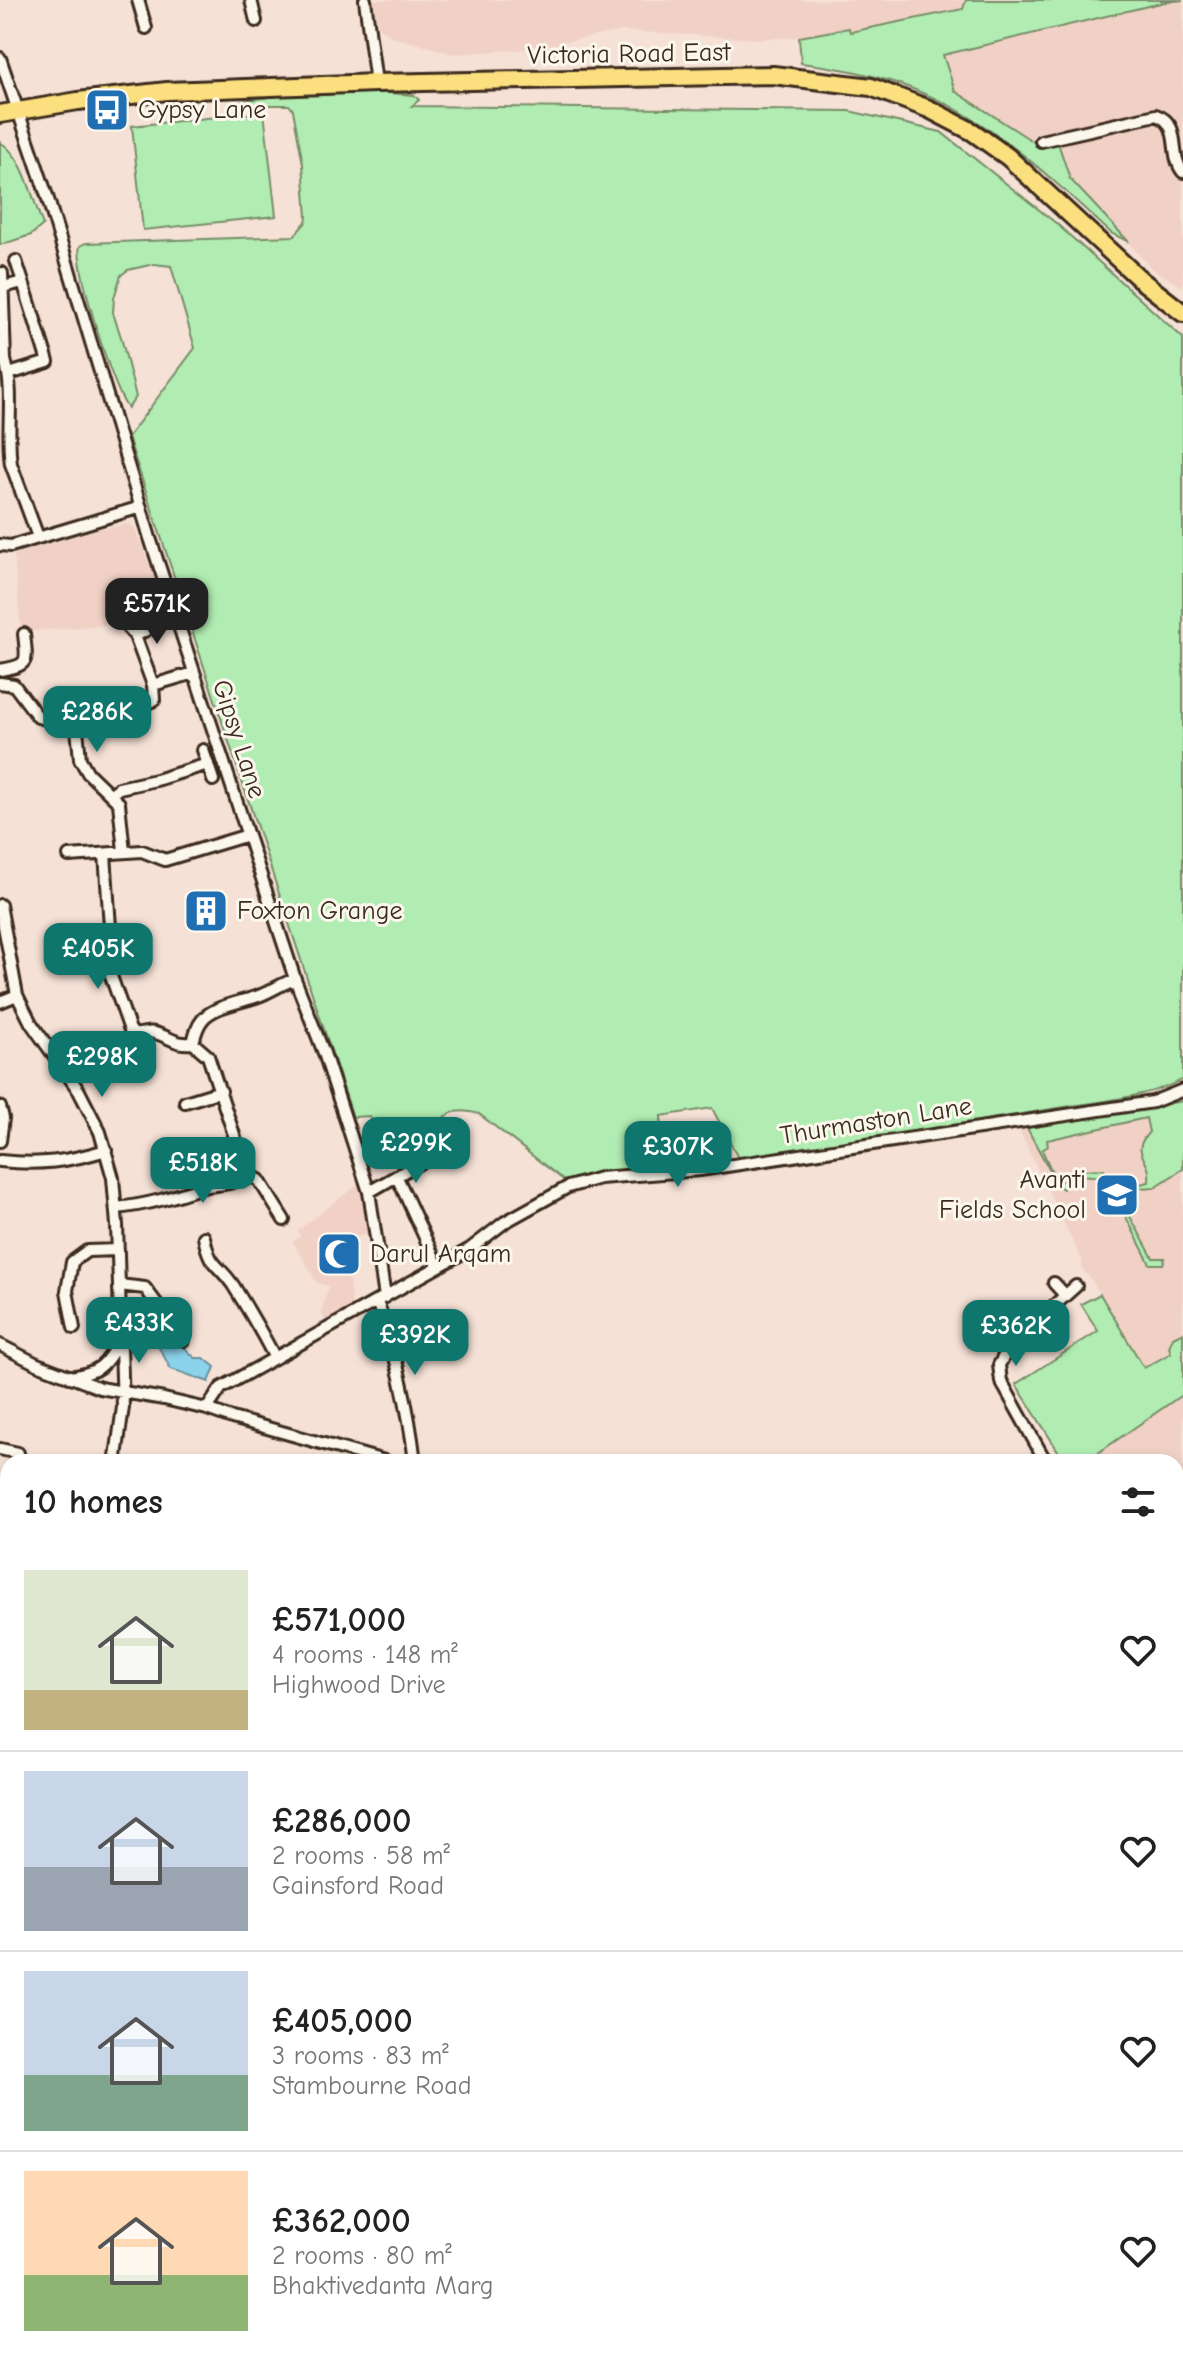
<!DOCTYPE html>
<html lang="en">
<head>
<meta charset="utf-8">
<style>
	body { margin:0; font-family:"Comic Neue",sans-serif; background:#f6f6f6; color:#222; height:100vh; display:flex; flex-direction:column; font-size:30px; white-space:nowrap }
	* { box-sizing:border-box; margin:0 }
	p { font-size:26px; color:#767676 }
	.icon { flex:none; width:44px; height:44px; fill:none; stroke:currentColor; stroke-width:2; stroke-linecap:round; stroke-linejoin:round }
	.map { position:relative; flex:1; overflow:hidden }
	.panel { position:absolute; left:0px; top:1454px; width:1184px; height:912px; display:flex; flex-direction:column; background:#fff; border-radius:24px 24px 0 0; box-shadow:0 4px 12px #0003 }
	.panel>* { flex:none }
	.price { position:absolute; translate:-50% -68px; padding:0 18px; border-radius:16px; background:#0f766e; color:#fff; font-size:26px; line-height:52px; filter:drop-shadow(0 2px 4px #0008) }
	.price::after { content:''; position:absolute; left:50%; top:48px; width:24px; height:18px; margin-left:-12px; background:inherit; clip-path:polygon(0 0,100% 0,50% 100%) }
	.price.selected { background:#222; color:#fff }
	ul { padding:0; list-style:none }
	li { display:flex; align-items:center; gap:24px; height:200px; padding:0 24px }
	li+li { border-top:2px solid #e0e0e0 }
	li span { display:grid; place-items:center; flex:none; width:224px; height:160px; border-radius:0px; color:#555 }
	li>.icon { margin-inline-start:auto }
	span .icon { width:96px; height:96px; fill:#fffc; stroke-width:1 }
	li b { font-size:34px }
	h2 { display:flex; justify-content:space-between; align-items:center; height:96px; padding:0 24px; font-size:34px }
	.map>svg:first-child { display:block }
</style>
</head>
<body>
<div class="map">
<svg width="1183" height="2366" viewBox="0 0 1183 2366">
	<rect width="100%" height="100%" fill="#f5e1d6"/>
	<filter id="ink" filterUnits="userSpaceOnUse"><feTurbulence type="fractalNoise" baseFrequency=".0125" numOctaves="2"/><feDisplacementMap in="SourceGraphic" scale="16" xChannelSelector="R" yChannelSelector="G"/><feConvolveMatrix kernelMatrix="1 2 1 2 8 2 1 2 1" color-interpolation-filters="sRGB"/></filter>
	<g filter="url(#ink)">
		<path fill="#f1d1c6" d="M 372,0 L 966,0 L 964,9 L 850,32 L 848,28 L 799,37 L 757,39 L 622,31 L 527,49 L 454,54 L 393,37 L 379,28 Z
			M 1183,0 L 1183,287 L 1152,269 L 1070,179 L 1058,144 L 1040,146 L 955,91 L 943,55 L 1165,2 Z
			M 129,524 L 134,527 L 170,613 L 130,619 L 118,624 L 21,632 L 14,554 L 97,529 Z
			M 1183,1101 L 1183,1346 L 1144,1368 L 1093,1282 L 1082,1269 L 1082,1261 L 1019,1130 Z
			M 361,1182 L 368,1201 L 372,1234 L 345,1238 L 352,1308 L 326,1323 L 321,1312 L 329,1286 L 317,1283 L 293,1242 L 300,1236 L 297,1231 Z
			M 1183,1394 L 1183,1611 L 1176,1611 L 1176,1462 L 1085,1462 Z"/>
		<path fill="#b1edb2" stroke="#768c68" stroke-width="2" d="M 966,0 L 1183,0 L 1165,2 L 943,55 L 955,91 L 1040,146 L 1058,143 L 1070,179 L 1129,242 L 1111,233 C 1008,138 946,79 801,63 L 799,37 L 849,28 L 850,32 L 963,9 Z
			M 364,91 L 414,95 L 419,100 L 412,106 L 849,111 L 941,132 L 1057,224 L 1183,338 L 1183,1079 C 1149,1098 1086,1103 1046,1110 C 943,1127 841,1144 738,1158 L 712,1108 L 661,1116 L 664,1168 L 566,1182 L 479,1114 C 456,1107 441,1112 432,1136 L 397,1123 L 375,1125 L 370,1116 L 353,1117 L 128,437 L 195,348 L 171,266 L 154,264 L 128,270 L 121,275 L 114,298 L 113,313 L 121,337 L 136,397 L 128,408 C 114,393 74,265 80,246 L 86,243 L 294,236 L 306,222 L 307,217 L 303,164 L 293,110 L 289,105 L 242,105 L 242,101 L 285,95 Z
			M 264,112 L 276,216 L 143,230 L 132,126 Z
			M 0,142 C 25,157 32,199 43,225 L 31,235 L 0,245 Z
			M 1183,1101 L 1183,1169 L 1155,1187 L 1140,1188 L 1121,1194 L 1127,1207 L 1123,1210 L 1110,1187 L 1112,1185 L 1113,1190 L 1149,1182 C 1149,1177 1150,1172 1148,1168 C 1142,1152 1134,1149 1149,1132 L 1146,1118 L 1047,1140 L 1048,1146 L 1042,1150 L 1057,1183 L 1082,1170 L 1104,1169 L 1106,1177 C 1088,1177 1076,1169 1063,1189 L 1058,1186 L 1027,1128 Z
			M 1127,1211 L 1153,1258 L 1165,1258 L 1163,1264 L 1150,1264 L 1125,1215 Z
			M 1100,1294 L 1144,1368 L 1171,1353 L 1169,1347 L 1173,1337 L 1183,1332 L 1183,1394 L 1085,1462 L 1065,1462 L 1016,1384 L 1098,1331 L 1081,1304 Z
			M 285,2358 L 331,2358 L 322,2366 L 297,2366 Z"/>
		<path fill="#8ad3eb" stroke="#6a8f99" stroke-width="2" d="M 146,1309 L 195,1358 L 204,1358 L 215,1367 L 209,1382 L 171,1369 L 143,1319 Z"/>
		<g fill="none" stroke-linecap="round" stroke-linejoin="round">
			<path stroke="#6a8f99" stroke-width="3" d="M 0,2335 L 8,2341
				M 28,2358 L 35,2366"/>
			<g stroke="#3b2a1e" stroke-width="16">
				<path id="minor" d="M 138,0 L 146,28
					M 251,0 L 256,21
					M 365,0 L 376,83
					M 0,58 L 47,196 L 150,538 L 295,979 L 324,1053 L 369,1192 L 385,1297
					M 1041,141 L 1156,115 C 1183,124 1168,154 1183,172
					M 16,261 L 23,282
					M 2,273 L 5,360 C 15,394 6,429 11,464 L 38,537
					M 3,287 L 23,282 L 48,362 L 9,374
					M 0,545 L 11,546 L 141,507
					M 127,627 L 135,636 L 153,685
					M 135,636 L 148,629
					M 0,670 C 30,665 27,662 24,634
					M 0,683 L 14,685 L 38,717 C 68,727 127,713 154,700 L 153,685 L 194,673
					M 76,719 L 80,759 L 88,773 L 119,803 L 124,851
					M 203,750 L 213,780
					M 111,794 L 119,788 L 156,780 L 208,764
					M 105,854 L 110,927 L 106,962 L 130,1030 L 135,1035 C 141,1034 149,1031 155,1033 C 171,1037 174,1045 193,1043
					M 69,856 L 142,851 L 165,860 L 248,835
					M 0,905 L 17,995 L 31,1023 L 79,1091 L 100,1132 L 113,1178 L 117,1225 L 123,1407 L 116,1457
					M 0,1002 L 17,995
					M 185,1102 L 221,1091
					M 0,1107 L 3,1118 L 0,1141
					M 0,1161 C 40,1165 67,1162 106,1150
					M 243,1172 L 243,1162 L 208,1056 L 193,1043 C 195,1034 197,1026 203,1019 C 215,1005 244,1002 261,995 C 273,990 283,983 295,979
					M 397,1177 L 438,1266
					M 369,1192 L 447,1147
					M 116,1208 C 147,1205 173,1197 203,1187 C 218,1183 234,1188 243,1172 L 259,1180 L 284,1220
					M 204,1237 C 210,1268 218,1263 233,1285 C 248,1309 262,1333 275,1358
					M 1054,1283 L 1065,1295
					M 119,1285 L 145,1288 L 184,1340
					M 377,1302 C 396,1350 409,1411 415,1462
					M 74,1328 L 67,1291 L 72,1262 L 87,1251 L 118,1250
					M 0,1345 L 37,1364 L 100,1388 L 164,1399 L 207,1409 L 232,1418 L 388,1462
					M 69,1377 C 99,1373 106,1366 120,1339
					M 207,1409 L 221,1388 L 470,1249 L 505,1222 L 568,1187 L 600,1178 L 700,1170 L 1153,1102 L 1183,1090
					M 0,1449 L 18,1453
					M 1046,1462 L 1001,1381 L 999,1365 L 1010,1345 L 1076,1286
					M 0,1590 L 8,1591
					M 0,1747 L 8,1746
					M 1176,1842 L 1183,1842
					M 1176,1865 L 1183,1870
					M 0,1942 L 8,1935
					M 1176,2103 L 1183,2096
					M 0,2153 L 8,2159
					M 1176,2156 L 1183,2150
					M 1176,2193 L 1183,2200
					M 0,2321 L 8,2308
					M 264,2358 L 275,2366
					M 916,2358 L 925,2366
					M 1143,2358 L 1153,2366
					M 665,2366 L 669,2358"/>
			</g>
			<g stroke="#3b2a1e" stroke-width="22">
				<path id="highway" d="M 0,114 L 78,101 L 167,91 L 376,83 L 773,75 L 871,87 L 929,109 L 973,132 L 1008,157 L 1142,281 L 1183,313
					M 1176,1914 L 1183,1901
					M 1176,1935 L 1183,1928
					M 341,2366 L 348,2358
					M 370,2366 L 379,2358"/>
			</g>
			<use href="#minor" stroke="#fbf7ec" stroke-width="10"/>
			<use href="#highway" stroke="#fce080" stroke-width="16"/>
		</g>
	</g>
	<defs>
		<g id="bus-square" transform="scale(2.3)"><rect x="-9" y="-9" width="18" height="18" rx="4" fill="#1f6fb2" stroke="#fbf7ec"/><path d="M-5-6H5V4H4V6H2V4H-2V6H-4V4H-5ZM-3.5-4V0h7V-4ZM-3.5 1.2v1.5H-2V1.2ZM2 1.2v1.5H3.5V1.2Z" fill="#fff"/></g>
		<g id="building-square" transform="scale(2.3)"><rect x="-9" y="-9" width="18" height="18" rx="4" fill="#1f6fb2" stroke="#fbf7ec"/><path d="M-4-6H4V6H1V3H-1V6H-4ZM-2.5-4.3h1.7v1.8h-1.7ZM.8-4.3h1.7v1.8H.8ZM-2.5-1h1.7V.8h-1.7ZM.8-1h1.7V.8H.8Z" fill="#fff"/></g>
		<g id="school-square" transform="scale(2.3)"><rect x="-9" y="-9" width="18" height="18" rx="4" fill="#1f6fb2" stroke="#fbf7ec"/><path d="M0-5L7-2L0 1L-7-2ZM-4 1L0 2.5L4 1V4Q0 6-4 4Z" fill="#fff"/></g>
		<g id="mosque-square" transform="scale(2.3)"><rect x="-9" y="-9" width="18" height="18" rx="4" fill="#1f6fb2" stroke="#fbf7ec"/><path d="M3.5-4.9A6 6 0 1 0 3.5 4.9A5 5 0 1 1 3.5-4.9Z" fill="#fff"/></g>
	</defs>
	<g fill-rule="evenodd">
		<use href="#bus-square" x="107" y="110"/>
		<use href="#building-square" x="206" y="911"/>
		<use href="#school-square" x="1117" y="1195"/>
		<use href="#mosque-square" x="339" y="1254"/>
	</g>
	<g text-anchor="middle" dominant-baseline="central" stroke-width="6" stroke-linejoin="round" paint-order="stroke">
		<g font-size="26" fill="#3b2a1e" stroke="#fbf7ec">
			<text transform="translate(629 54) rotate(-1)">Victoria Road East</text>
			<text transform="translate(239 739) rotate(72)">Gipsy Lane</text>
			<text transform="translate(876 1121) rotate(-9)">Thurmaston Lane</text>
		</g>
		<g font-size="26" fill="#3b2a1e" stroke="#fbf7ec" text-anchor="start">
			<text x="138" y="110">Gypsy Lane</text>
			<text x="237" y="911">Foxton Grange</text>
			<text x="1086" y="1180" text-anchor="end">Avanti<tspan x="1086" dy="30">Fields School</tspan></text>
			<text x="370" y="1254">Darul Arqam</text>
		</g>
	</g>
</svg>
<b class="price selected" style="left:157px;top:646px">£571K</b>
<b class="price" style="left:97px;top:754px">£286K</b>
<b class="price" style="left:98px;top:991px">£405K</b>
<b class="price" style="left:102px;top:1099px">£298K</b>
<b class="price" style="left:416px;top:1185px">£299K</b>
<b class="price" style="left:678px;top:1189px">£307K</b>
<b class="price" style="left:203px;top:1205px">£518K</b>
<b class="price" style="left:139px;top:1365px">£433K</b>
<b class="price" style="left:1016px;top:1368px">£362K</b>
<b class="price" style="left:415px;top:1377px">£392K</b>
<section class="panel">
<h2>10 homes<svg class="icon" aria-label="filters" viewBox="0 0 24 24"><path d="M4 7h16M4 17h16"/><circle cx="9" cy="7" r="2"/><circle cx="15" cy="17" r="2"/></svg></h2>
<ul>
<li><span style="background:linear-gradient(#dfe7d0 75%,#c2b280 0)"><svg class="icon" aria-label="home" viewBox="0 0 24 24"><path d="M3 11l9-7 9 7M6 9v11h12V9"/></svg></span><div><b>£571,000</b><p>4 rooms · 148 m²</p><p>Highwood Drive</p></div><svg class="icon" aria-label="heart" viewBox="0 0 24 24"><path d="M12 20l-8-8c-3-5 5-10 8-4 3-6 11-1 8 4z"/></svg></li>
<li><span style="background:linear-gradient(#c9d6e8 60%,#9aa5b1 0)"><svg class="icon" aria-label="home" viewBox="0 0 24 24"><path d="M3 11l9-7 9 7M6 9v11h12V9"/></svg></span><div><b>£286,000</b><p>2 rooms · 58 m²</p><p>Gainsford Road</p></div><svg class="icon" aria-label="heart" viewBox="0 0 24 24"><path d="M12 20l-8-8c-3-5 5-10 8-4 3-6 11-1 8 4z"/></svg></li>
<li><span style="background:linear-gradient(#c9d6e8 65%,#7fa58c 0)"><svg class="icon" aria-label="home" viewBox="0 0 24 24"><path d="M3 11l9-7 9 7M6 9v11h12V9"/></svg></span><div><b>£405,000</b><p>3 rooms · 83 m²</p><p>Stambourne Road</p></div><svg class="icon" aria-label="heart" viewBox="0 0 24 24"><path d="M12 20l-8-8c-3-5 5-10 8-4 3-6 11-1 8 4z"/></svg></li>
<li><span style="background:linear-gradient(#ffd9b3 65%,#8fb573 0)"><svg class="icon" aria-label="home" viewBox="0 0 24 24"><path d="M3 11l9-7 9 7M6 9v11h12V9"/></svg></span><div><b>£362,000</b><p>2 rooms · 80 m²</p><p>Bhaktivedanta Marg</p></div><svg class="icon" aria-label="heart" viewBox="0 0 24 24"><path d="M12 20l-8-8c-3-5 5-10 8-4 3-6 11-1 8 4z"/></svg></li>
</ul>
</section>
</div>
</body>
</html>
